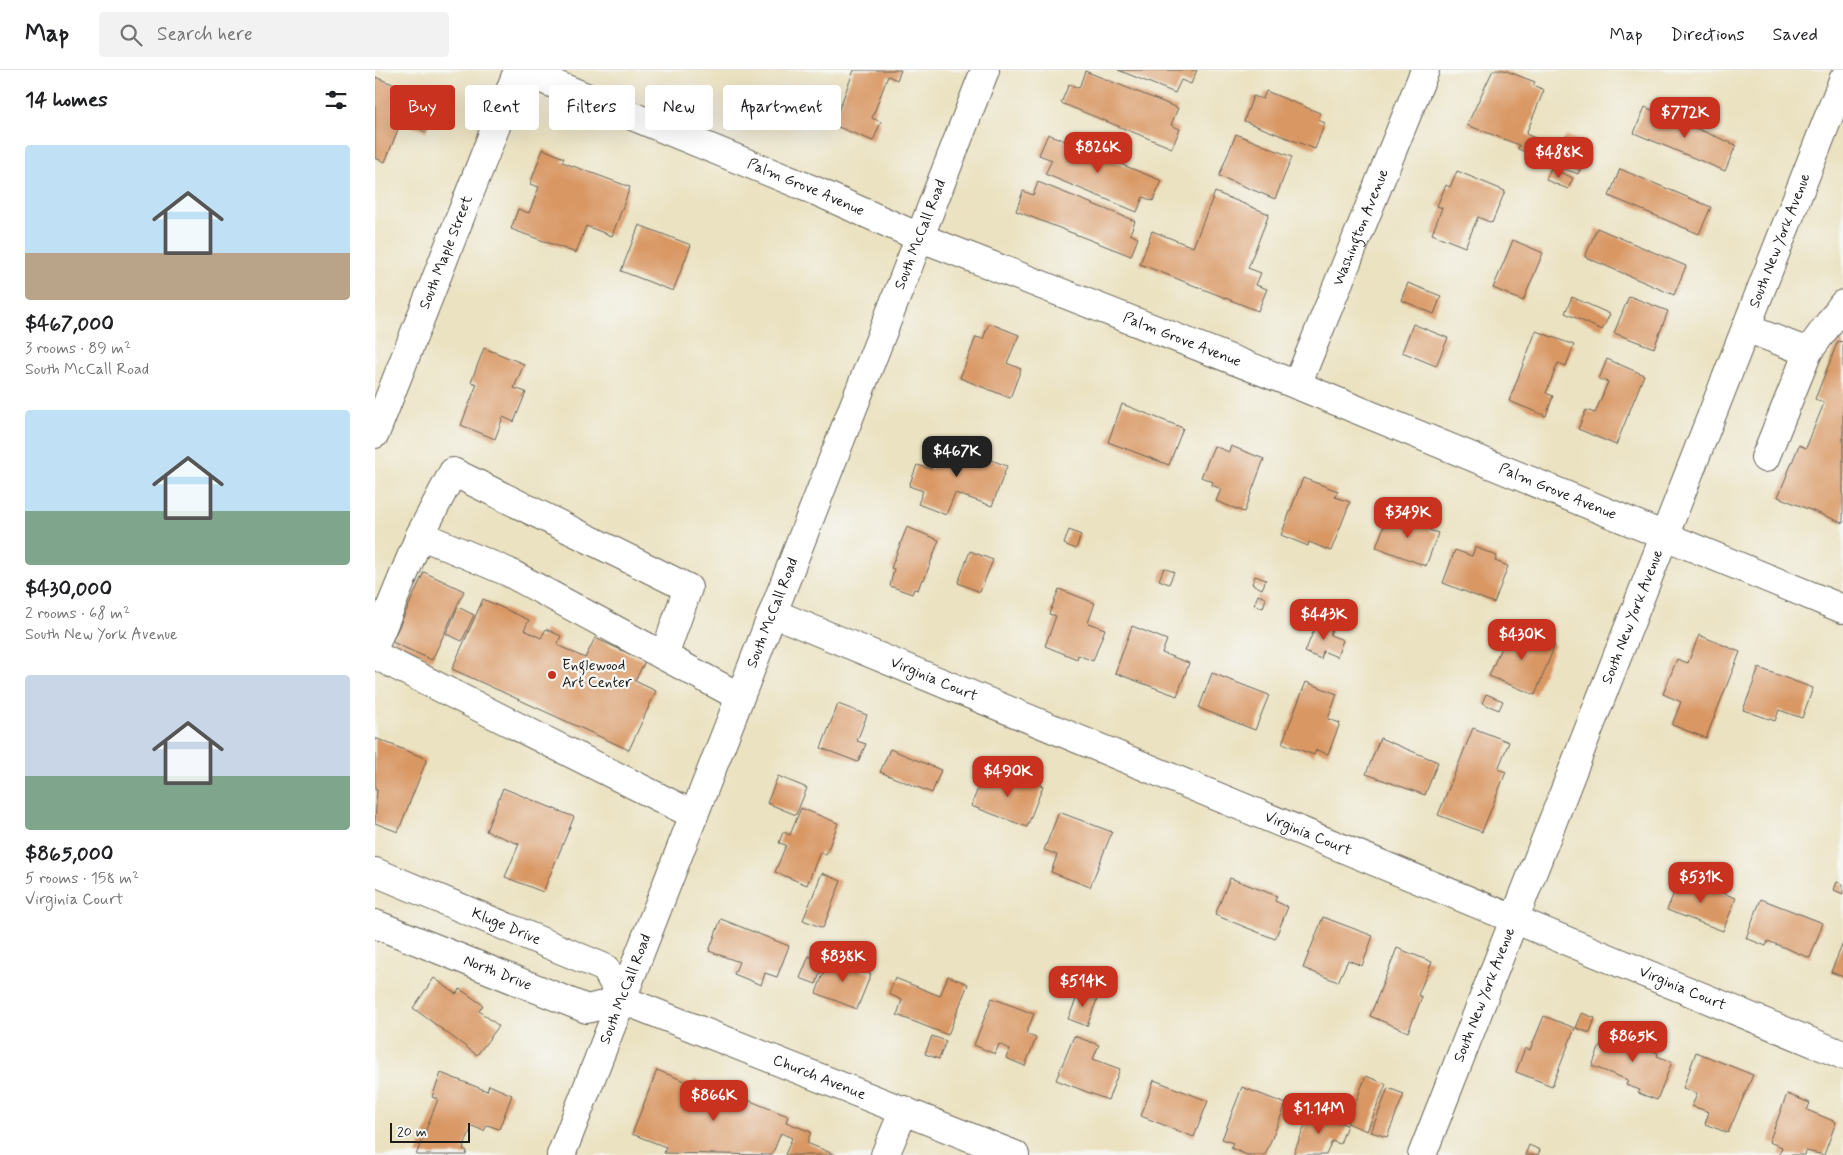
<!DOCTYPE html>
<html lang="en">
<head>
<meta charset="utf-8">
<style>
	body { margin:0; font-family:Mynerve,sans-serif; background:#f2f2f2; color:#202124; height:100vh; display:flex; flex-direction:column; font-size:19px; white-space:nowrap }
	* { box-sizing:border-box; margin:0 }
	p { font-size:16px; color:#757577 }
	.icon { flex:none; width:28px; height:28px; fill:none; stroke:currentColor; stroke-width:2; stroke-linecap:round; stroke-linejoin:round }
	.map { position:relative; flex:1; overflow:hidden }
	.panel { display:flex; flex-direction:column; background:#fff; width:375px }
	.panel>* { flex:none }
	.guide { position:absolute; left:15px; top:15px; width:475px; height:45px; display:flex; gap:10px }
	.scale { position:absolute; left:15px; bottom:12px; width:80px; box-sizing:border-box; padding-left:5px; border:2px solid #1c1c1c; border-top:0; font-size:14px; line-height:18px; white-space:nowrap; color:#1c1c1c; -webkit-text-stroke:4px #f6f6f2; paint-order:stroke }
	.price { position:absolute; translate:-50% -42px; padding:0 11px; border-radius:10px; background:#c8321e; color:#fff; font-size:16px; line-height:32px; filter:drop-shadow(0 1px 2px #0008) }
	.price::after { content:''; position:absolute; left:50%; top:30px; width:15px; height:11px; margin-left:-8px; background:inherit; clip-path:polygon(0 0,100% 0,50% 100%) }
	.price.on { background:#222; color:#fff }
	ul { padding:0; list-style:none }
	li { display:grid; align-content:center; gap:10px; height:265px; padding:0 25px }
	li span { display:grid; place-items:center; height:155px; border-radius:5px; color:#555 }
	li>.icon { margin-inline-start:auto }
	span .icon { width:90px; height:90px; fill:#fffc; stroke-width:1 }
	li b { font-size:21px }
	h2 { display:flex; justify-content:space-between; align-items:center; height:60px; padding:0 25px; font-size:21px }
	.chip { padding:0 18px; border-radius:5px; background:#fff; box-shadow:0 5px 20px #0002; font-size:18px; line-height:45px }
	.chip.on { background:#c8321e; color:#fff }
	header { display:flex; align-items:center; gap:30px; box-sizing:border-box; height:70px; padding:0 25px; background:#fff; border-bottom:1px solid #e0e0e0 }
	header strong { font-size:24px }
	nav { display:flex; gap:28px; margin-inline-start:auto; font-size:18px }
	.search { width:350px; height:45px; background:#f2f2f2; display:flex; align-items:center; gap:12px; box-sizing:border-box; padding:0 18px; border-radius:5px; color:#757577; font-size:19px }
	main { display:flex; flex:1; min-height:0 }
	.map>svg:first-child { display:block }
</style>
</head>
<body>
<header>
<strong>Map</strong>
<div class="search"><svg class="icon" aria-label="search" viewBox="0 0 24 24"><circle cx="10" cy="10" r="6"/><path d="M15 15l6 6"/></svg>Search here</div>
<nav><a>Map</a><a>Directions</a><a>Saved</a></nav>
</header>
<main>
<section class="panel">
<h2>14 homes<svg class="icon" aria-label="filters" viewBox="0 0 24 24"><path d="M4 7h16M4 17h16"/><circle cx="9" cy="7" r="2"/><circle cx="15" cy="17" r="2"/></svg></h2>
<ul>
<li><span style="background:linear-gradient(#bfe0f5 70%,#b9a48a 0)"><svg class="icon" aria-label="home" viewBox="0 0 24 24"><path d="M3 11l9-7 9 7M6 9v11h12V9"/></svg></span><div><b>$467,000</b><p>3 rooms · 89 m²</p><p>South McCall Road</p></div></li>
<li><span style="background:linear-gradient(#bfe0f5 65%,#7fa58c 0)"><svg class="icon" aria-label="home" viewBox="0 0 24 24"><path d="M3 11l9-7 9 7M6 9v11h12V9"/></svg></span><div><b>$430,000</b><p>2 rooms · 68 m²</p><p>South New York Avenue</p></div></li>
<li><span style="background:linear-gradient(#c9d6e8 65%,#7fa58c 0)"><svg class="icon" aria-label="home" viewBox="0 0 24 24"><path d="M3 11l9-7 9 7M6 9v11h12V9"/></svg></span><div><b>$865,000</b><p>5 rooms · 158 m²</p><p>Virginia Court</p></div></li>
</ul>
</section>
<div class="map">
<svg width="1468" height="1085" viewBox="0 0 1468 1085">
	<rect width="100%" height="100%" fill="#f6f6f2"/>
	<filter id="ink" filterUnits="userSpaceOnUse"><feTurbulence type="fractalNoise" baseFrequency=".02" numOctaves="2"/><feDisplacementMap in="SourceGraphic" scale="10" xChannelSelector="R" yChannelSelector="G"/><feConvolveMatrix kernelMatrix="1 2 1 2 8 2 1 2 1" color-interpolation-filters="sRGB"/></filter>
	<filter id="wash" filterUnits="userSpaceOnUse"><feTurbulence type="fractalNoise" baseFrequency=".0096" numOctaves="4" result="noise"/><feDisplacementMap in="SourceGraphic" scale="20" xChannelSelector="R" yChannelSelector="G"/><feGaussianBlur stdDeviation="1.12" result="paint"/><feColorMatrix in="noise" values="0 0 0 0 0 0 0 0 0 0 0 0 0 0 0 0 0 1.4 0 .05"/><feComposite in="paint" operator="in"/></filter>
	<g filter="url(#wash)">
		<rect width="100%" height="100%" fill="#ebe2c1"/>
		<g id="blocks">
			<path fill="#d99763" d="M 479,0 L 526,0 L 522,10 L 513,6 L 497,48 L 506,52 L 498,71 L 458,55 Z
				M 743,0 L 822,0 L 816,14 L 806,10 L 800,23 Z
				M 1118,0 L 1129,0 L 1160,12 L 1158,15 L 1169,20 L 1151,64 L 1164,70 L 1158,85 L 1143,79 L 1144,75 L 1092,55 Z
				M 710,1 L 803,38 L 796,55 L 805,59 L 797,78 L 686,33 L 694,14 L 704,18 Z
				M 0,7 L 63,32 L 51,62 L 26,52 L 10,92 L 0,88 Z
				M 891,21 L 945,43 L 943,50 L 950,53 L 940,79 L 869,51 L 878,26 L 888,29 Z
				M 1270,37 L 1361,75 L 1350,101 L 1259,63 Z
				M 673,64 L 787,111 L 778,131 L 768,127 L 762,142 L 670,104 L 677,90 L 664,85 Z
				M 861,64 L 917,87 L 900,129 L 844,106 Z
				M 1191,65 L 1213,74 L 1207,86 L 1186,77 Z
				M 168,79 L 189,88 L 187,92 L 255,117 L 237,166 L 211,156 L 201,183 L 136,159 L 143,139 L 154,143 L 164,117 L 155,114 Z
				M 1185,82 L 1208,92 L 1203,104 L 1179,95 Z
				M 1176,98 L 1198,108 L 1193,119 L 1171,110 Z
				M 1245,99 L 1336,137 L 1324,164 L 1234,126 Z
				M 1082,101 L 1130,121 L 1117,153 L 1103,147 L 1090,177 L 1057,164 L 1067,138 L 1062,136 L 1071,115 L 1075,117 Z
				M 663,112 L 760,151 L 755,164 L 763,168 L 756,186 L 641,141 L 648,121 L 658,125 Z
				M 840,122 L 894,144 L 873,198 L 886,203 L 881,215 L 892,219 L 883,241 L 765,194 L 777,161 L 818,177 Z
				M 264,155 L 316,175 L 298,221 L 246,201 Z
				M 1222,158 L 1311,196 L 1299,225 L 1210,187 Z
				M 1138,170 L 1168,183 L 1148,231 L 1118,218 Z
				M 1033,213 L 1066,226 L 1059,244 L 1026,230 Z
				M 1254,226 L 1293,241 L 1279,278 L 1239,263 Z
				M 1197,227 L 1235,244 L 1227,260 L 1190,243 Z
				M 614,253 L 644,265 L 632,293 L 646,299 L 635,328 L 585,308 L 601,267 L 608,269 Z
				M 1038,254 L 1073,268 L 1061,296 L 1027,282 Z
				M 1161,261 L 1199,275 L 1191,296 L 1183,293 L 1171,323 L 1178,326 L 1171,346 L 1134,331 Z
				M 1463,271 L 1468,272 L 1468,453 L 1403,427 L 1424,375 L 1431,378 L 1449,333 L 1440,329 Z
				M 109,278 L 149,294 L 139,318 L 151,322 L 139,352 L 128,347 L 120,369 L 86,355 L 102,314 L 96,312 Z
				M 1232,289 L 1269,305 L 1241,375 L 1203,359 L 1211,340 L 1220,343 L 1233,312 L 1224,309 Z
				M 747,334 L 808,358 L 794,395 L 733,372 Z
				M 567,371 L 632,396 L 617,436 L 580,423 L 571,445 L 543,434 L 548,421 L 534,416 L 542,395 L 556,399 Z
				M 839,376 L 854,382 L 856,376 L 889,389 L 869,442 L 841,431 L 846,419 L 837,415 L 838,412 L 826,407 Z
				M 928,408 L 963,421 L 960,427 L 975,432 L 956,481 L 934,472 L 933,476 L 906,465 Z
				M 1015,441 L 1038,450 L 1037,453 L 1042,455 L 1044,449 L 1056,454 L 1054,460 L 1063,463 L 1051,496 L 1001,477 Z
				M 532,457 L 564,470 L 549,510 L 547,509 L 543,520 L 539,519 L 537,524 L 515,516 L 519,499 L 516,498 Z
				M 694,460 L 706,465 L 701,479 L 689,474 Z
				M 1100,477 L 1122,486 L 1120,491 L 1133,496 L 1119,533 L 1068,513 L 1080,480 L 1097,486 Z
				M 595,481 L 618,490 L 605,522 L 583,513 Z
				M 789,498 L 799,502 L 794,514 L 784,510 Z
				M 49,502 L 89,521 L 57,590 L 17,572 Z
				M 880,506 L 891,510 L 887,519 L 877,514 Z
				M 684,519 L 720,533 L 713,553 L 730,559 L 718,591 L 703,585 L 702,589 L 670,576 L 681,546 L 674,544 Z
				M 883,525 L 891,528 L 888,538 L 879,535 Z
				M 108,529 L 154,550 L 149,560 L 166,568 L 171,559 L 186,566 L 182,575 L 210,588 L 220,568 L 270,591 L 260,611 L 281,621 L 254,680 L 77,599 Z
				M 83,537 L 99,545 L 87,571 L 71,564 Z
				M 943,550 L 958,556 L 955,565 L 968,570 L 962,587 L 948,581 L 946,589 L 930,582 Z
				M 757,556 L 792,570 L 787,583 L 814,593 L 802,626 L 740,603 Z
				M 1135,556 L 1180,575 L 1160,625 L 1114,606 Z
				M 1324,565 L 1365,582 L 1331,668 L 1297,655 L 1306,632 L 1288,624 L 1302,589 L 1313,593 Z
				M 1384,598 L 1438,618 L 1427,648 L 1404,640 L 1400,651 L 1368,640 Z
				M 837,603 L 894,625 L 880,660 L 824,638 Z
				M 931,612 L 962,624 L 953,649 L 965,653 L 953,684 L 941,680 L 939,685 L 907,673 Z
				M 1111,624 L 1128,631 L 1124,640 L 1107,633 Z
				M 463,634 L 492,645 L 482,671 L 491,674 L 483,692 L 446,678 Z
				M 1098,658 L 1134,672 L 1123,699 L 1131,702 L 1107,762 L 1063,745 Z
				M 0,668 L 52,689 L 23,762 L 0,753 L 2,720 L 0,720 Z
				M 1005,668 L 1063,692 L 1050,725 L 991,704 Z
				M 515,679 L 566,700 L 557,723 L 505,702 Z
				M 609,703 L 638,714 L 641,706 L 668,716 L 652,757 L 596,736 Z
				M 403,706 L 432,718 L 421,745 L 392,733 Z
				M 128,718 L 199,747 L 168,822 L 130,807 L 144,774 L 111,761 Z
				M 426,738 L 463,753 L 451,785 L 445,782 L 432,815 L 400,802 L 411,775 L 404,773 L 408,762 L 415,765 Z
				M 684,742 L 737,762 L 715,817 L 676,802 L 682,785 L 669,780 Z
				M 447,803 L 466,811 L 448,858 L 428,850 Z
				M 1305,807 L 1361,828 L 1348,861 L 1292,840 Z
				M 855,808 L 902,826 L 900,831 L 913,837 L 900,869 L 840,845 Z
				M 1462,812 L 1468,814 L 1468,824 L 1459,820 Z
				M 1386,829 L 1448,853 L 1435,888 L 1393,871 L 1391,876 L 1371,868 Z
				M 948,847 L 998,866 L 987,896 L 973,890 L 963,912 L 928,898 Z
				M 346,849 L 414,876 L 402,907 L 390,903 L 386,915 L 359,904 L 364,892 L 334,881 Z
				M 1468,873 L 1468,907 L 1456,902 Z
				M 1022,878 L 1057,892 L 1043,925 L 1047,927 L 1033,962 L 995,946 Z
				M 434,886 L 449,893 L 441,914 L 425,908 Z
				M 454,888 L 496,904 L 482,939 L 441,923 Z
				M 713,904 L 727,910 L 722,920 L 709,915 Z
				M 573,906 L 593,914 L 573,965 L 522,945 L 527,930 L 514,924 L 520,908 L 565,926 Z
				M 59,908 L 81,924 L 85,919 L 108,935 L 104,941 L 124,956 L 102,985 L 38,938 Z
				M 705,920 L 723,927 L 712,956 L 693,949 Z
				M 617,928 L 659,944 L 651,964 L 661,968 L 650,996 L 631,988 L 635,979 L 624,974 L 620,984 L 599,975 Z
				M 1207,943 L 1220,948 L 1215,963 L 1201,958 Z
				M 1169,946 L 1200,958 L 1177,1016 L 1141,1002 L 1150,978 L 1155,980 Z
				M 1241,958 L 1261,966 L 1257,973 L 1283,983 L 1282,986 L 1297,992 L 1282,1030 L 1263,1023 L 1265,1020 L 1251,1015 L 1253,1010 L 1217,996 L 1230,963 L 1239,966 Z
				M 557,966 L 571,971 L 564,989 L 550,984 Z
				M 699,966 L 724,975 L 718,989 L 745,999 L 733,1030 L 681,1010 Z
				M 1321,982 L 1378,1005 L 1353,1063 L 1330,1054 L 1334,1042 L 1317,1036 L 1322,1023 L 1308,1018 Z
				M 282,1000 L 317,1014 L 320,1009 L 413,1046 L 411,1052 L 436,1062 L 432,1073 L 461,1085 L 410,1085 L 417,1068 L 406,1063 L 397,1085 L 289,1083 L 291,1077 L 257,1064 Z
				M 66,1003 L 112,1021 L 114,1015 L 137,1025 L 124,1059 L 112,1055 L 109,1061 L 97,1056 L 88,1079 L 92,1081 L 91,1085 L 41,1085 L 63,1029 L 57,1027 Z
				M 991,1006 L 1011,1014 L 992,1061 L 972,1053 Z
				M 779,1010 L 833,1031 L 819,1067 L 766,1046 Z
				M 867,1017 L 911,1034 L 890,1085 L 872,1085 L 856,1078 L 858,1073 L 847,1069 Z
				M 1013,1018 L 1029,1024 L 1012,1067 L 996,1062 Z
				M 1412,1024 L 1435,1033 L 1432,1040 L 1461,1052 L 1449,1085 L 1431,1081 L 1430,1085 L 1404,1085 L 1407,1077 L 1394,1072 Z
				M 936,1041 L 972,1055 L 965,1074 L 957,1071 L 951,1085 L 918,1085 Z
				M 1154,1075 L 1165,1080 L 1163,1085 L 1150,1085 Z"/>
		</g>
	</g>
	<g filter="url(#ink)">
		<use href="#blocks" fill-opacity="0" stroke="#646156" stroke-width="1"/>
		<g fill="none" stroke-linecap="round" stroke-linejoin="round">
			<g stroke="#646156" stroke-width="30">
				<g id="minor">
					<path id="s1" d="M 145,0 L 443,122 L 544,167 L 922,315 L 1468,539"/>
					<path d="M 1371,258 L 1433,282"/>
					<path id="s2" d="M 922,315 L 1050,0"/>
					<path id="s3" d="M 0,364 L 143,0"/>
					<path d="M 1390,388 L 1433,282 L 1468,234"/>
					<path d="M 45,465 L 78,402 L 313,518 L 289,586"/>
					<path id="s4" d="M 398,543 L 1468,985"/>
					<path d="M 0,575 L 45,465 L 133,502 L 365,627"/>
					<path d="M 0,585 L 319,745"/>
					<path id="s5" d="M 0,802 L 230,898 L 248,930"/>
					<path id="s6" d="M 0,854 L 212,939 L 248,930"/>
					<path id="s7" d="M 248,930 L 640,1085"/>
					<path id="s8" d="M 186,1085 L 610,0"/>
					<path d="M 510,1085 L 529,1040"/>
					<path id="s9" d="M 1047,1085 L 1468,10"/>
				</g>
			</g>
			<use href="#minor" stroke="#fff" stroke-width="28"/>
		</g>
	</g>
	<circle fill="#c8321e" stroke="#f6f6f2" stroke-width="2" cx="177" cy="605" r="5"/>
	<g text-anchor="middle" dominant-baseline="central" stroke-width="4.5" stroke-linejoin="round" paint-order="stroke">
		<g font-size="15" fill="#1c1c1c" stroke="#f6f6f2">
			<text stroke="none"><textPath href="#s1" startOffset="309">Palm Grove Avenue</textPath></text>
			<text stroke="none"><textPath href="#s2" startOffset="170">Washington Avenue</textPath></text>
			<text stroke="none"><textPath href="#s8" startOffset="988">South McCall Road</textPath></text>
			<text stroke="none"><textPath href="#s9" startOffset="982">South New York Avenue</textPath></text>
			<text stroke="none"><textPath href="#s3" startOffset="195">South Maple Street</textPath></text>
			<text stroke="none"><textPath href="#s1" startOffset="715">Palm Grove Avenue</textPath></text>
			<text stroke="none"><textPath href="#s1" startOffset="1120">Palm Grove Avenue</textPath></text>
			<text stroke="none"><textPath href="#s8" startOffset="582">South McCall Road</textPath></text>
			<text stroke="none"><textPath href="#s9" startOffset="578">South New York Avenue</textPath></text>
			<text stroke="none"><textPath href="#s4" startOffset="174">Virginia Court</textPath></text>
			<text stroke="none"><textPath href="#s4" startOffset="579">Virginia Court</textPath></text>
			<text stroke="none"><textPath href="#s5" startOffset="142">Kluge Drive</textPath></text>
			<text stroke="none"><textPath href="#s6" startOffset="132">North Drive</textPath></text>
			<text stroke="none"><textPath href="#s4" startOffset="984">Virginia Court</textPath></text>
			<text stroke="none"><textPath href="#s8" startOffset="178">South McCall Road</textPath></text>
			<text stroke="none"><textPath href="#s9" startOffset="172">South New York Avenue</textPath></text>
			<text stroke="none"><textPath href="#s7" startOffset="211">Church Avenue</textPath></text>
		</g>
		<g font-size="15" fill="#1c1c1c" stroke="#f6f6f2" text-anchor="start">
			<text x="187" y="596">Englewood<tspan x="187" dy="17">Art Center</tspan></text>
		</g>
	</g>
</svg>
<div class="scale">20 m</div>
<b class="price" style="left:1310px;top:69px">$772K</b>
<b class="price" style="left:723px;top:104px">$826K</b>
<b class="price" style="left:1184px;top:109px">$488K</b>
<b class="price on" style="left:582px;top:408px">$467K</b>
<b class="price" style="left:1033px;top:469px">$349K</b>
<b class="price" style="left:949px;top:571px">$443K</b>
<b class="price" style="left:1147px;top:591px">$430K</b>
<b class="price" style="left:633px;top:728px">$490K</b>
<b class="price" style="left:1326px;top:834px">$531K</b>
<b class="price" style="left:468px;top:913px">$838K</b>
<b class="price" style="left:708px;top:938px">$514K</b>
<b class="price" style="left:1258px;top:993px">$865K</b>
<b class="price" style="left:339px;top:1052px">$866K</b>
<b class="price" style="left:944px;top:1065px">$1.14M</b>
<div class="guide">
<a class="chip on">Buy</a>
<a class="chip">Rent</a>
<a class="chip">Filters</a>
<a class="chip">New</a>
<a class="chip">Apartment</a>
</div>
</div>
</main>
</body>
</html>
